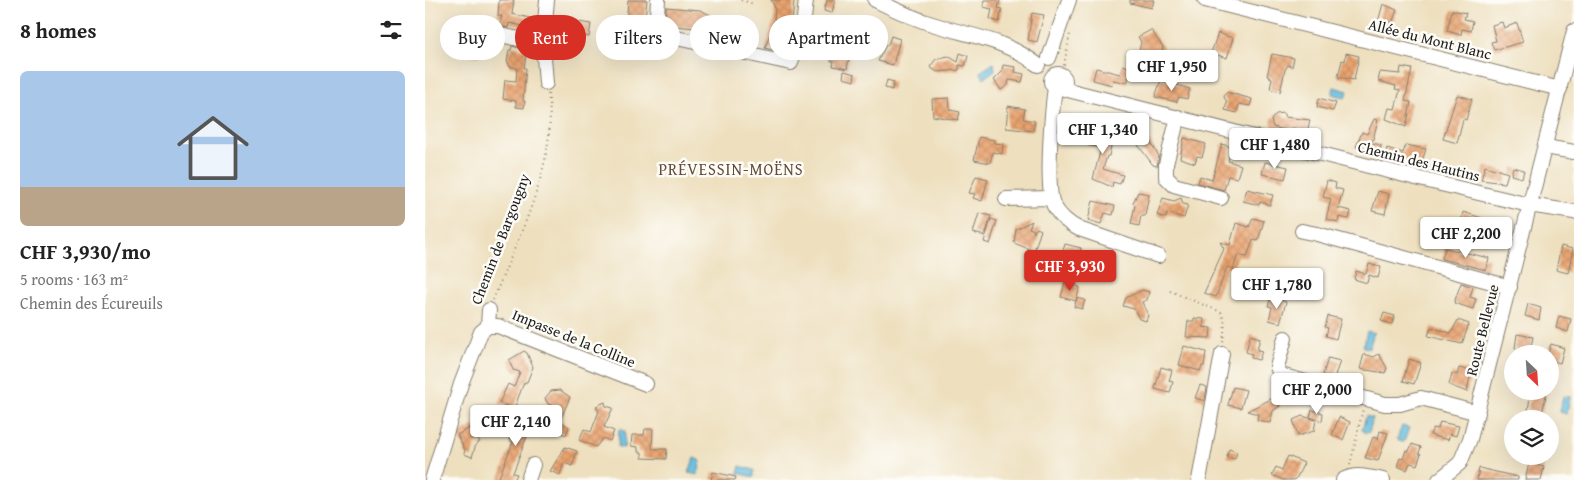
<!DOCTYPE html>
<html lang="en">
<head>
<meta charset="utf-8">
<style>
	body { margin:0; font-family:"Gentium Book Plus",serif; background:#f6f6f6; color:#222; height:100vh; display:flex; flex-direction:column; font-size:19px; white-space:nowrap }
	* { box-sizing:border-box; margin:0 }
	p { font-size:16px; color:#767676 }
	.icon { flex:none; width:28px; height:28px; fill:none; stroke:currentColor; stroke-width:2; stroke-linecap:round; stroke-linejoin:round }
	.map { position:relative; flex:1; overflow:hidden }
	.drawer { display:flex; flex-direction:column; background:#fff; width:425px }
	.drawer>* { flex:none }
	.top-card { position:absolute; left:15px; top:15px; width:475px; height:45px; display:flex; gap:10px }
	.needle { width:32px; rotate:155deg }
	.tools { position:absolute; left:1079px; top:345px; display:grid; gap:10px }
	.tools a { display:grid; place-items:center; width:55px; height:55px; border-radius:50%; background:#fff; box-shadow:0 5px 20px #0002; font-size:25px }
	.price { position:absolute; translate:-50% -42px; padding:0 11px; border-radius:5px; background:#fff; color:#222; font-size:16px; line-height:32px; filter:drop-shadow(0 1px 2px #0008) }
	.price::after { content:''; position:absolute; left:50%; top:30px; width:15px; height:11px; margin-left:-8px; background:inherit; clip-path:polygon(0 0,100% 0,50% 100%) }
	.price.current { background:#d93025; color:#fff }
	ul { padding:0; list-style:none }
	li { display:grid; align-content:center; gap:10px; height:265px; padding:0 20px }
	li span { display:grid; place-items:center; height:155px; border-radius:8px; color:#555 }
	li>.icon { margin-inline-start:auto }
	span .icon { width:90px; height:90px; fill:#fffc; stroke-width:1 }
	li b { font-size:21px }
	h2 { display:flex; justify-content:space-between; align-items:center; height:60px; padding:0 20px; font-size:21px }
	.chip { padding:0 18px; border-radius:22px; background:#fff; box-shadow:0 5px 20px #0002; font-size:18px; line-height:45px }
	.chip.current { background:#d93025; color:#fff }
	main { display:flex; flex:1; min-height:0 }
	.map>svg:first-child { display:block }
</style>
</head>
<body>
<main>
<section class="drawer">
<h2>8 homes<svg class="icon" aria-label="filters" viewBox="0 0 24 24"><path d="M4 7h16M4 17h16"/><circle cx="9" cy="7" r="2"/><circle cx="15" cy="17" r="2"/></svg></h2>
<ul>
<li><span style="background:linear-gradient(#a9c7e8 75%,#b9a48a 0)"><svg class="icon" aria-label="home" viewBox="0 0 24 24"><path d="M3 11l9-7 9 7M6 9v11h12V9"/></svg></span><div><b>CHF 3,930/mo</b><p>5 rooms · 163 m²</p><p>Chemin des Écureuils</p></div></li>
</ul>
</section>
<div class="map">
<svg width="1149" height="480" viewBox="0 0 1149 480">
	<defs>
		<pattern id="building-cross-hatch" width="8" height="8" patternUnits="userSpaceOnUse" patternTransform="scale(1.25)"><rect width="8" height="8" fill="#e9a36f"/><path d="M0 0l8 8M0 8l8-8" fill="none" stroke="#c78c60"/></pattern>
	</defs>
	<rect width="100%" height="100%" fill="#fdfcf7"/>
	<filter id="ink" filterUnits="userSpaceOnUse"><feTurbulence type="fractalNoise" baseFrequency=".02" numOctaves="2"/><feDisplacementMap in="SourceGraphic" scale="10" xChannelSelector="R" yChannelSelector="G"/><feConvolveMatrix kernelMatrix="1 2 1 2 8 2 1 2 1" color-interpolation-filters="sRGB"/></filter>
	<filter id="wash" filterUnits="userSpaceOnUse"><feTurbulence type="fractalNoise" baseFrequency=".0096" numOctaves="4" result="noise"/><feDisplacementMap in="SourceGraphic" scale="20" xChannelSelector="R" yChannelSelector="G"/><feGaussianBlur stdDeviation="1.12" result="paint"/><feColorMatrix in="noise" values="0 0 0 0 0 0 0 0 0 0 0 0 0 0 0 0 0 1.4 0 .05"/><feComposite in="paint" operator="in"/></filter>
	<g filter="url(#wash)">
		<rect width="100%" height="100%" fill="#eee0bf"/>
		<path fill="#5eb9db" stroke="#3d6a7c" d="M 569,63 L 570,70 L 559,78 L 555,72 Z
			M 909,87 L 923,91 L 920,98 L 907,94 Z
			M 942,331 L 949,333 L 944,348 L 938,347 Z
			M 1138,396 L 1145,397 L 1142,414 L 1135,412 Z
			M 941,416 L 948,418 L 944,432 L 941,433 L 937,430 Z
			M 977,426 L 984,428 L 979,442 L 977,442 L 972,439 Z
			M 194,429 L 200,431 L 199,448 L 193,447 Z
			M 269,458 L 276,461 L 273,475 L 264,473 Z
			M 315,466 L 329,470 L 329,477 L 313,473 Z"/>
		<g id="blocks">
			<path fill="url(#building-cross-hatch)" d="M 74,0 L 89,0 L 87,14 L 105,18 L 103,27 L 84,23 L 83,28 L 74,26 L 77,16 L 73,16 Z
				M 203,0 L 222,0 L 219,26 L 209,25 L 209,29 L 201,28 Z
				M 346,0 L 369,0 L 367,24 L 357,52 L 340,48 L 349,21 L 350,8 Z
				M 402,0 L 410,0 L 407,13 L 399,11 Z
				M 559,0 L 575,0 L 573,8 L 577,9 L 574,22 L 565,19 L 567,9 L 558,7 Z
				M 705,0 L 729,0 L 727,8 L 705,3 Z
				M 958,4 L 972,10 L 966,26 L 953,22 Z
				M 241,7 L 275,10 L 292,18 L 303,17 L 324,24 L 319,41 L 296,34 L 295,37 L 280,32 L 280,29 L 240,25 Z
				M 1027,10 L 1041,13 L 1039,19 L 1048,21 L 1046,31 L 1037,29 L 1036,35 L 1022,31 Z
				M 607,13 L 619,15 L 612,42 L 603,40 Z
				M 147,21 L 166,24 L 164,37 L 145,34 Z
				M 1077,22 L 1079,28 L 1092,23 L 1098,42 L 1069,50 L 1066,42 L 1071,41 L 1067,25 Z
				M 51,25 L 59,27 L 53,57 L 38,53 L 39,49 L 37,48 L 39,37 L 42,38 L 43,34 L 49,35 Z
				M 726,30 L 738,47 L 736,59 L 713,54 L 716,42 L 713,37 Z
				M 793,33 L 808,38 L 802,58 L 786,53 Z
				M 428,34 L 422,69 L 408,66 L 409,61 L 406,61 L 407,53 L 411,54 L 414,41 L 419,42 Z
				M 466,36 L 475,39 L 468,65 L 453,61 L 461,45 L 463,45 Z
				M 87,46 L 102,50 L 99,68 L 101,68 L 98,101 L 100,101 L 99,108 L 91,107 L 91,101 L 78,99 L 80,80 L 91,81 L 92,68 L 84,66 L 84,63 L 82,62 L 84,50 L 86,50 Z
				M 535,53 L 543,56 L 540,66 L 534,65 L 534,70 L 512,72 L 505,67 L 511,59 L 523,56 L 533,62 Z
				M 921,53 L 934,56 L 929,80 L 913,77 L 917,60 L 920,61 Z
				M 847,54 L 869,58 L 867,67 L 863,65 L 860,70 L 855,92 L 845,89 L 847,78 L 842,76 Z
				M 578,65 L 591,67 L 590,72 L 599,74 L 597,82 L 584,80 L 583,85 L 576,90 L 569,80 L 577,72 Z
				M 698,65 L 706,68 L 702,83 L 688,80 L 687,85 L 668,80 L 671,68 L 695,74 Z
				M 976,67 L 987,69 L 980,101 L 986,102 L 981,127 L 961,119 L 964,108 L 970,109 L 975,90 L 970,89 L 971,86 L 953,81 L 955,72 L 975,74 Z
				M 419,71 L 430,74 L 429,81 L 418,78 Z
				M 462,80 L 469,82 L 467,90 L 460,88 Z
				M 736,80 L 765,89 L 762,99 L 754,97 L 752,102 L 730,97 Z
				M 801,92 L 827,99 L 825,106 L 814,104 L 812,113 L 800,110 L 802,102 L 799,97 Z
				M 1032,95 L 1047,99 L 1041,120 L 1038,119 L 1032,143 L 1018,139 Z
				M 524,98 L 525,110 L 535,112 L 533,120 L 508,116 L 507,99 Z
				M 894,98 L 911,103 L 908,111 L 892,107 Z
				M 583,106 L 600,109 L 598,119 L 610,121 L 608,131 L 581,128 Z
				M 858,113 L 860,117 L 885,120 L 882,132 L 867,128 L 866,132 L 848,127 L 846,120 L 851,114 Z
				M 949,119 L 953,120 L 947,143 L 956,145 L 954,153 L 931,147 L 937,132 L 942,134 Z
				M 667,122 L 682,125 L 679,140 L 680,137 L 686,139 L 687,142 L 684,156 L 682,156 L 678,169 L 698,175 L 695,184 L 688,182 L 687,187 L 668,179 L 676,148 L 662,145 Z
				M 719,136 L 721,139 L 723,138 L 734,156 L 732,166 L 728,165 L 713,145 L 715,143 L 713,140 Z
				M 554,137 L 569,140 L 569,143 L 578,144 L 577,154 L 568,152 L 565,163 L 549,160 Z
				M 759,138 L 781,144 L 777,157 L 772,156 L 770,163 L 755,158 Z
				M 797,144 L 806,147 L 803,161 L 816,165 L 812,178 L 803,176 L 799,190 L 773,183 L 775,176 L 787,180 Z
				M 981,145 L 1001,149 L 996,165 L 960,155 L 962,148 L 978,153 Z
				M 840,162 L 863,167 L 860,179 L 837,174 Z
				M 1060,166 L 1083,173 L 1080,183 L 1056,180 Z
				M 1088,167 L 1099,170 L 1097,178 L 1086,175 Z
				M 551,176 L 563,179 L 557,201 L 548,198 L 550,194 L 544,193 Z
				M 902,180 L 911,183 L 910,188 L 918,190 L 913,208 L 926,211 L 924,219 L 914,217 L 913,222 L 901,219 L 906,199 L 898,197 Z
				M 822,189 L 848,195 L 845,205 L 835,202 L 834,205 L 818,201 Z
				M 953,191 L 964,194 L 960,214 L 947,211 Z
				M 713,192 L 724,194 L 720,216 L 716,216 L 714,226 L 706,224 L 710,205 L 708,203 Z
				M 738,198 L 749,201 L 756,198 L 758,204 L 763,205 L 759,218 L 742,213 L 741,218 L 732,215 Z
				M 668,201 L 690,206 L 688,215 L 680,213 L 676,224 L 663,220 Z
				M 1038,212 L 1057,218 L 1050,240 L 1036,235 L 1038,230 L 1034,229 Z
				M 554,213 L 566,216 L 560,236 L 548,233 Z
				M 828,218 L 839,221 L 833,241 L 828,240 L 822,257 L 813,255 L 808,269 L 802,267 L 791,297 L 779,293 L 799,249 L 795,242 L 805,245 L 811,223 L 824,227 Z
				M 566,219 L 572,221 L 565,244 L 559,242 Z
				M 607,221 L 604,228 L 609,230 L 608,233 L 612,228 L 616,230 L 609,251 L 589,243 L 591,229 Z
				M 640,244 L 656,248 L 654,256 L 662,259 L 659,267 L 635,260 Z
				M 1136,246 L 1148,249 L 1143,273 L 1131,270 Z
				M 1020,248 L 1064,258 L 1061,270 L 1017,259 Z
				M 944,264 L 956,267 L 953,278 L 944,275 L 942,283 L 929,279 L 931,271 L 941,274 Z
				M 640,282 L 655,287 L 651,301 L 636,297 Z
				M 1036,283 L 1048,287 L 1045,297 L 1051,299 L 1048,309 L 1029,303 Z
				M 717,290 L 724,292 L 722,300 L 717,302 L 723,315 L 721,321 L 714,319 L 709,309 L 698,306 L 701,298 Z
				M 846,297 L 861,302 L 855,323 L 844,320 L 847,307 L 843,306 Z
				M 652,298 L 660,300 L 657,309 L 649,307 Z
				M 1103,304 L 1116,308 L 1114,320 L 1100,316 Z
				M 959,313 L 970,316 L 967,324 L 956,321 Z
				M 903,316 L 916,319 L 911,339 L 901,336 L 903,328 L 900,327 Z
				M 1134,316 L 1146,319 L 1143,332 L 1131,328 Z
				M 769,318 L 779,319 L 778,327 L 786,328 L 785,338 L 761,337 L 763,321 L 769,321 Z
				M 1033,320 L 1044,324 L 1037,344 L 1003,336 L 1006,327 L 1026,333 Z
				M 1092,334 L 1108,337 L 1105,351 L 1090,348 Z
				M 825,335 L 835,338 L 832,350 L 837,351 L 834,360 L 826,358 L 827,354 L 821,352 Z
				M 1126,344 L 1139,348 L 1135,363 L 1125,360 L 1123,354 Z
				M 759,346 L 781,352 L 779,366 L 777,366 L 775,371 L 754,365 Z
				M 99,351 L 102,353 L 108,367 L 102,382 L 100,382 L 98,385 L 89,409 L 74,403 L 83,384 L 89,387 L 95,372 L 88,370 L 84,360 Z
				M 939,354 L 949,357 L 954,354 L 962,368 L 960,373 L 935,369 Z
				M 903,358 L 915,361 L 909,378 L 898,375 Z
				M 984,359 L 996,363 L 989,384 L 978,381 Z
				M 736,367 L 747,370 L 744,381 L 748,382 L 745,393 L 730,389 Z
				M 1034,368 L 1046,371 L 1042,392 L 1024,385 L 1027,373 L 1032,375 Z
				M 775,385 L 782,387 L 780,401 L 770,398 Z
				M 808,387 L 821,390 L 816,408 L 803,405 Z
				M 135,390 L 145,397 L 135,421 L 144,427 L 141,435 L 123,428 L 132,408 L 123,404 L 120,398 L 126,391 Z
				M 1106,391 L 1122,391 L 1117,413 L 1103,410 Z
				M 850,397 L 855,406 L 848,411 L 845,423 L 832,420 L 833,414 L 822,411 Z
				M 180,402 L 181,406 L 188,408 L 179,427 L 189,431 L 185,441 L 178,438 L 171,447 L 154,440 L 159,429 L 166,432 L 174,411 L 171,406 Z
				M 69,408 L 76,411 L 73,418 L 66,415 Z
				M 96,408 L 105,412 L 98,429 L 104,431 L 88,473 L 92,474 L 89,480 L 73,480 L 88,442 L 84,440 Z
				M 887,410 L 898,413 L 897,421 L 885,417 Z
				M 877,416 L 891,420 L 889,431 L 873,436 L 868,420 Z
				M 914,417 L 925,422 L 918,440 L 907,435 Z
				M 1015,422 L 1034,426 L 1031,436 L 1025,434 L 1023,440 L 1005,435 L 1008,428 L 1013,429 Z
				M 50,425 L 55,435 L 52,437 L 55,442 L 51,444 L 47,457 L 39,454 L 40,450 L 32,435 Z
				M 220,429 L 228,429 L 227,449 L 242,449 L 241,459 L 217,458 L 217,452 L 213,452 L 213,447 L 206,446 L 207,435 L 219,435 Z
				M 955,431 L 963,433 L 953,461 L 940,458 L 948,437 L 953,439 Z
				M 987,444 L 996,447 L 994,453 L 996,454 L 992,465 L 985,463 L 982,470 L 972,466 L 975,458 L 978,459 L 981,450 L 984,451 Z
				M 140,447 L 152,451 L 147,466 L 139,463 L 135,475 L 125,471 Z
				M 804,449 L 812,452 L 810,459 L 802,457 Z
				M 863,456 L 879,463 L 872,477 L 869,480 L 858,480 L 847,475 L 851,467 L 857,470 Z
				M 1104,463 L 1119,467 L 1116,480 L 1100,480 Z
				M 1054,468 L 1093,477 L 1093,480 L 1052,480 Z
				M 288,472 L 311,477 L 310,480 L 286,480 Z"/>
		</g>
	</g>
	<g filter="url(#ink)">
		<use href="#blocks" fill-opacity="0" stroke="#857e6e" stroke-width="1"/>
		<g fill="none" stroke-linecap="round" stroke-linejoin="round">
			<g stroke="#857e6e" stroke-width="16">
				<path id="minor" d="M 233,0 L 231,29 L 233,34 L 366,63 L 378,28 L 381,0
					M 450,0 C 467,8 483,16 501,22 C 542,36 576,37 613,65
					M 780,0 L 1135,89
					M 65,33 L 118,44
					M 624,58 L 644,0
					M626 81a7 7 0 1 1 14 0a7 7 0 1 1-14 0Z
					M 121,83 L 118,44 L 122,0
					M 630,87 C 627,109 620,190 629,206 C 635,217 644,224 654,229 L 733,256
					M 635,88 L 995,179 L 1104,205 L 1149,212
					M 753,117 L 741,164 L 741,177 L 749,185 L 796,198
					M 1120,147 L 1149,152
					M 581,199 L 626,198
					M 877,231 L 892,234 L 1085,287
					M 63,326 L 73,326 L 221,384
					M 860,338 L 852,367 L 855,374 L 859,376 L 960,404 L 975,404 L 996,398 L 1053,413
					M 7,480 L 36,384 L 56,332 L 63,326 L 64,310
					M 103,480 L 108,465
					M 774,480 L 797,354
					M 918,480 C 931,473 944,477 958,480
					M 1014,480 L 1035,463 L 1045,439 L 1149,31"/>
			</g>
			<path stroke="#857e6e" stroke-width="2" stroke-dasharray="1 4" stroke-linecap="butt" d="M 316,0 L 329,4
				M 637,75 L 645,34
				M 745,291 L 796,312 L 800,323 L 798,343
				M 68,300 C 93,237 134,162 123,93
				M 925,465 L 938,409"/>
			<use href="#minor" stroke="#fff" stroke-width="14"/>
		</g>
	</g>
	<g text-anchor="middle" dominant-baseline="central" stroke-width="5" stroke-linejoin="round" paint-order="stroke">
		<g font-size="15" fill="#1c1c1c" stroke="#fdfcf7">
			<text transform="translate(1005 39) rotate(14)">Allée du Mont Blanc</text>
			<text transform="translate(994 161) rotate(14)">Chemin des Hautins</text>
			<text transform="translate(75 239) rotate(-69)">Chemin de Bargougny</text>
			<text transform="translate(1057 330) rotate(-76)">Route Bellevue</text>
			<text transform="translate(149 338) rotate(22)">Impasse de la Colline</text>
		</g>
		<g font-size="16" letter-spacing="1" fill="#644b39" stroke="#fdfcf7">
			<text x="306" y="169">PRÉVESSIN-MOËNS</text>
		</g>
	</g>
</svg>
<div class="tools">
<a><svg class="needle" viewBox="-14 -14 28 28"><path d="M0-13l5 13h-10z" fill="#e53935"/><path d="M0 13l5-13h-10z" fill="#767676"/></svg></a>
<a><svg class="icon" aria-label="layers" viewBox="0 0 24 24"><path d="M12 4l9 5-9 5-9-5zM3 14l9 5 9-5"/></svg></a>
</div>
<b class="price" style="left:747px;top:92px">CHF 1,950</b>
<b class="price" style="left:678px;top:155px">CHF 1,340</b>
<b class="price" style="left:850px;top:170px">CHF 1,480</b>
<b class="price" style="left:1041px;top:259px">CHF 2,200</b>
<b class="price current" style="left:645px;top:292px">CHF 3,930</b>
<b class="price" style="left:852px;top:310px">CHF 1,780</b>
<b class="price" style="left:892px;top:415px">CHF 2,000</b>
<b class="price" style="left:91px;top:447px">CHF 2,140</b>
<div class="top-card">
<a class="chip">Buy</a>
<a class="chip current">Rent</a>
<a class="chip">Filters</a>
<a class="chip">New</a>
<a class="chip">Apartment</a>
</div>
</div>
</main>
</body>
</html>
